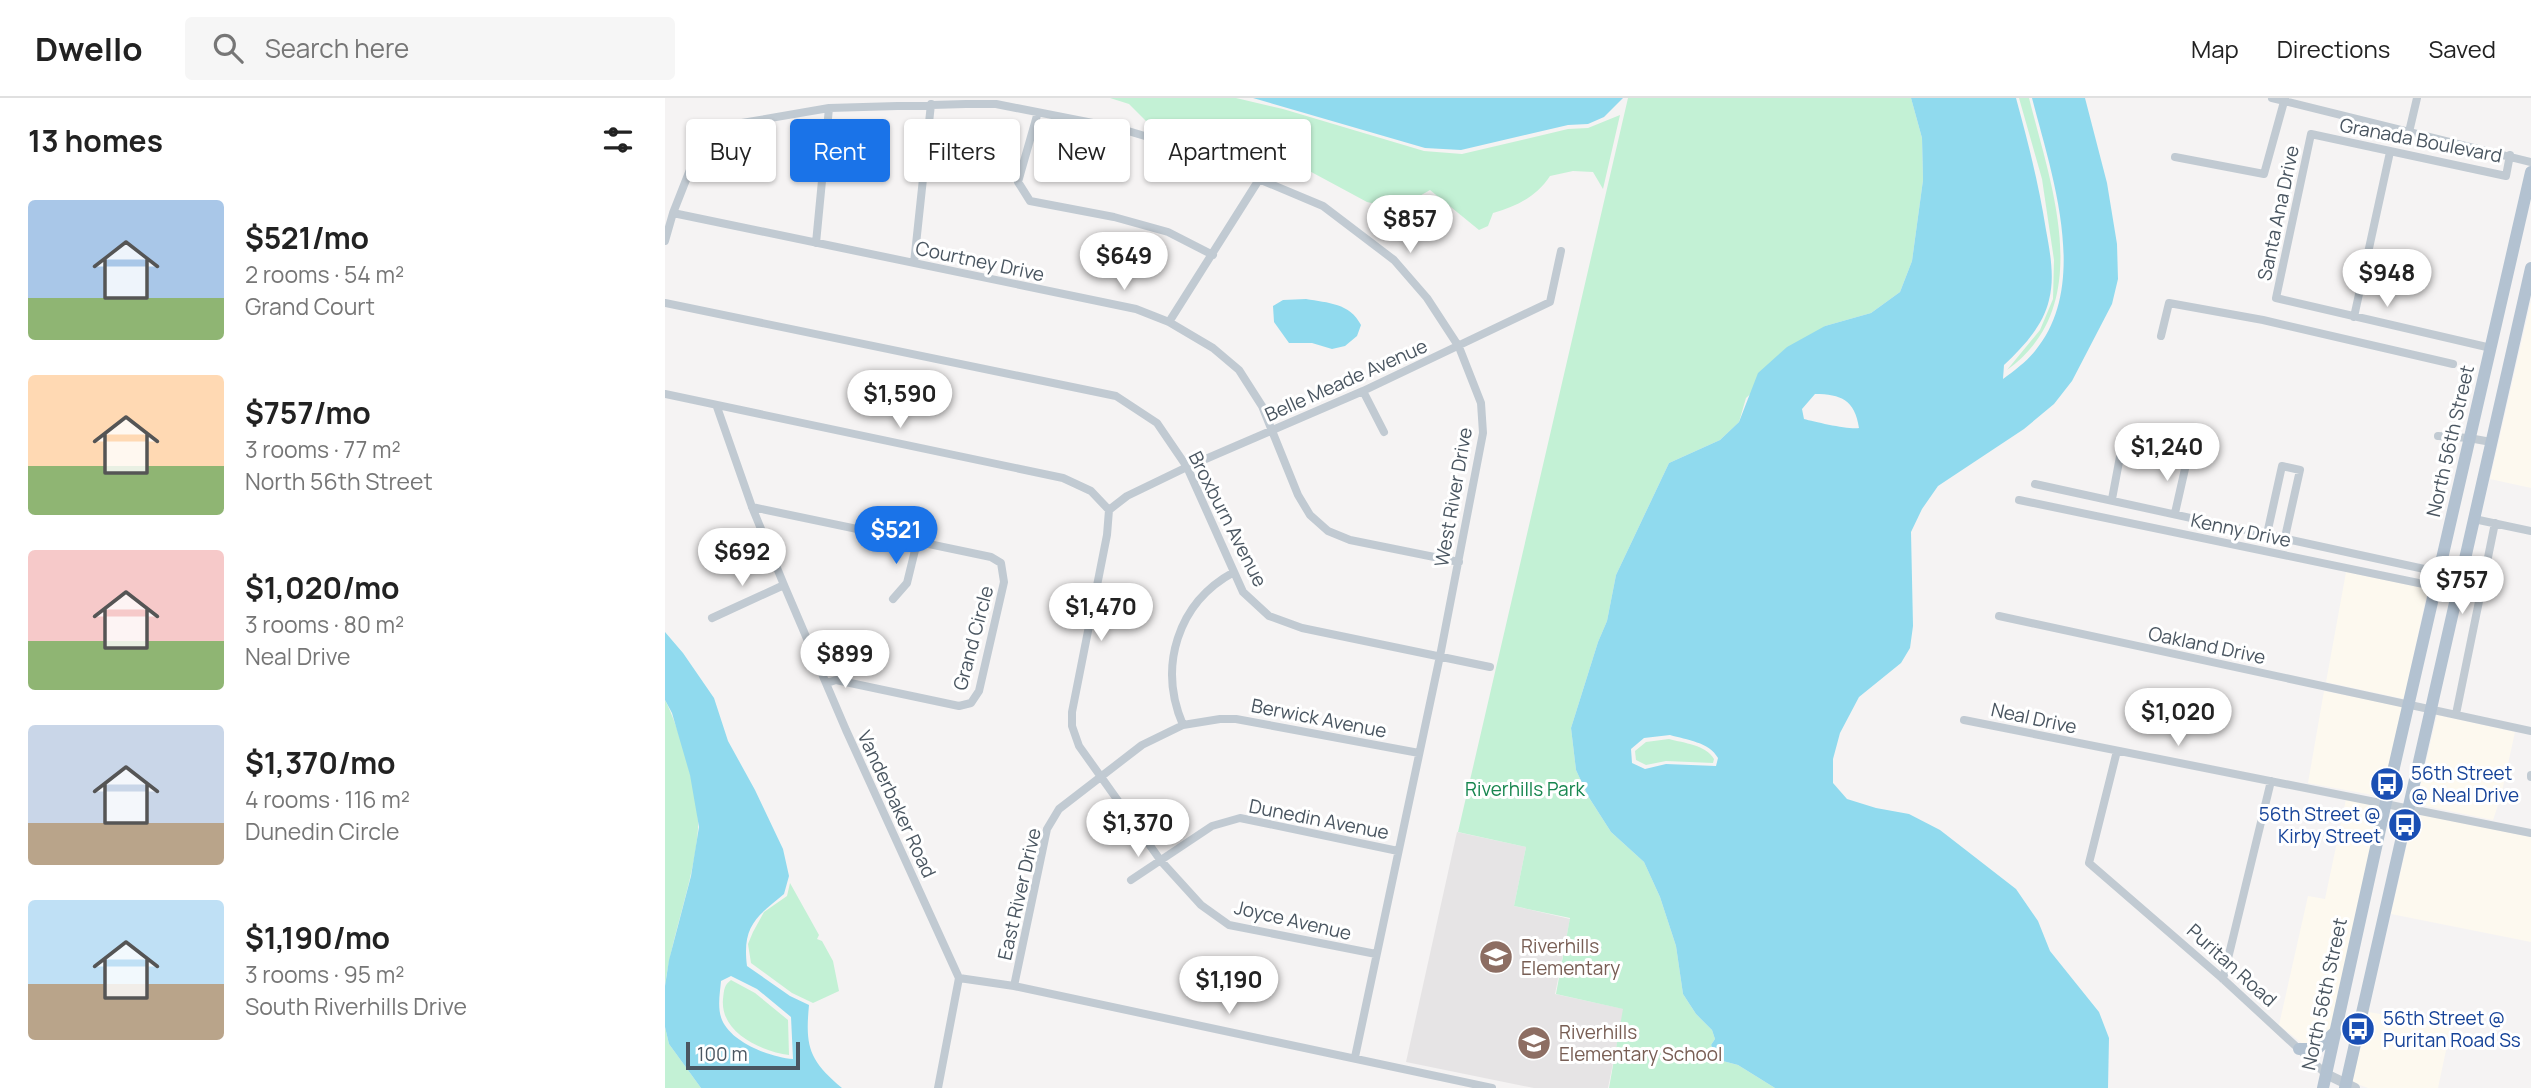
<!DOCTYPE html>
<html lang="en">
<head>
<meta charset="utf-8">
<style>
	body { margin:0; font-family:Manrope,sans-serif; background:#f6f6f6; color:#222; height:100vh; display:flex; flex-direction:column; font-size:26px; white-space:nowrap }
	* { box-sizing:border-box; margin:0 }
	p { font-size:23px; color:#767676 }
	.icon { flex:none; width:38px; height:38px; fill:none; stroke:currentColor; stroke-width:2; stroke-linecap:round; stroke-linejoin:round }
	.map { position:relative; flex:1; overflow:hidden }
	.side { display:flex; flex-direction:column; background:#fff; width:665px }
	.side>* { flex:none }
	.hud { position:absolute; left:21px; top:21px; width:665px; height:63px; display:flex; gap:14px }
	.scale { position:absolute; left:21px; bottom:18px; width:114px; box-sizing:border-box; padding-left:7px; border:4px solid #4a5661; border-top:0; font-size:19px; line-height:24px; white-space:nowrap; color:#4a5661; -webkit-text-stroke:5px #fff; paint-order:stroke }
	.price { position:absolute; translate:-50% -60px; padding:0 16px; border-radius:24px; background:#fff; color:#222; font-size:23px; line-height:46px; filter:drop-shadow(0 2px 4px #0008) }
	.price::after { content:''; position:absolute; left:50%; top:42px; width:21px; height:16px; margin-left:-10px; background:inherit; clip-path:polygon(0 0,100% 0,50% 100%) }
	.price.selected { background:#1a73e8; color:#fff }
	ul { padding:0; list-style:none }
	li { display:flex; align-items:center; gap:21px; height:175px; padding:0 28px }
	li span { display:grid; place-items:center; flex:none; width:196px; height:140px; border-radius:7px; color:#555 }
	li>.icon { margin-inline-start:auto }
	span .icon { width:84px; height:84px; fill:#fffc; stroke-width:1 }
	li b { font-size:30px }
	h2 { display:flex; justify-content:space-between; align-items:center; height:84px; padding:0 28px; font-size:30px }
	.pill { padding:0 24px; border-radius:7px; background:#fff; box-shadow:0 2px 5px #0004; font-size:24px; line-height:63px }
	.pill.selected { background:#1a73e8; color:#fff }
	header { display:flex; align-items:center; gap:42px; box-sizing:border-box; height:98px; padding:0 35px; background:#fff; border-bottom:2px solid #e0e0e0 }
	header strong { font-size:33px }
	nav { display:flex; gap:38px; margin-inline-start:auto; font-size:24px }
	.search { width:490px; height:63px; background:#f6f6f6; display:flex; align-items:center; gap:18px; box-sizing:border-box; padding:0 24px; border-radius:7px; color:#767676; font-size:26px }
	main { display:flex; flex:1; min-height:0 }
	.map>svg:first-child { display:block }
</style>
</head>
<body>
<header>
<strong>Dwello</strong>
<div class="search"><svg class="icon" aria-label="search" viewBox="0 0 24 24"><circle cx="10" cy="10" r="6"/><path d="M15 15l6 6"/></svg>Search here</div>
<nav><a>Map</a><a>Directions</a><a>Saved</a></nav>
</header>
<main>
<section class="side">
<h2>13 homes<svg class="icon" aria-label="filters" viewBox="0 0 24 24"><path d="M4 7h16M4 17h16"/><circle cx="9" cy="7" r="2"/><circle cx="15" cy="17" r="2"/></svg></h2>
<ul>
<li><span style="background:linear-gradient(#a9c7e8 70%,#8fb573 0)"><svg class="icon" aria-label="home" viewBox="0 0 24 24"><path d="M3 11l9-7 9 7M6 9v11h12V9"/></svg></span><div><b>$521/mo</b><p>2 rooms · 54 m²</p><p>Grand Court</p></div></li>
<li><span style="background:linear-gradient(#ffd9b3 65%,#8fb573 0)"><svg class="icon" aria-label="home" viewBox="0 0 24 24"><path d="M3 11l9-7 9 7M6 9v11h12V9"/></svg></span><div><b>$757/mo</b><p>3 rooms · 77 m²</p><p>North 56th Street</p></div></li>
<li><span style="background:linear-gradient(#f6c9c9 65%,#8fb573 0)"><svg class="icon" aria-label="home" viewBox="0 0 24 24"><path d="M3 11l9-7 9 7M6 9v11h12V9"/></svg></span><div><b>$1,020/mo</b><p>3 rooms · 80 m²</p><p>Neal Drive</p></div></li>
<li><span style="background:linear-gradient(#c9d6e8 70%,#b9a48a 0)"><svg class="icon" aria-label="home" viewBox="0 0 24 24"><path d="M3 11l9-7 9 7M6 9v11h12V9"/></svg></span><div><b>$1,370/mo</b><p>4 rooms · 116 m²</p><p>Dunedin Circle</p></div></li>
<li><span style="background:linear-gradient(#bfe0f5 60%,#b9a48a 0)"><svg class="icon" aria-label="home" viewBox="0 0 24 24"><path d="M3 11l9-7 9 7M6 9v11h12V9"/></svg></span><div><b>$1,190/mo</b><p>3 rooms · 95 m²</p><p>South Riverhills Drive</p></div></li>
</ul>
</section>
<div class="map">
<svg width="1866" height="990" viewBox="0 0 1866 990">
	<rect width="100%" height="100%" fill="#f5f3f3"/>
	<path fill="#fdf9ef" d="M 1866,203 L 1866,390 L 1825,381 Z
		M 1681,474 L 1763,491 L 1739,601 L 1661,584 Z
		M 1659,593 L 1738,609 L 1718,699 L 1643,685 Z
		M 1772,617 L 1850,634 L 1836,698 L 1828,722 L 1751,706 Z
		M 1681,701 L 1716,708 L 1667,932 L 1651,947 L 1639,947 L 1614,927 L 1643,798 L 1660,801 Z
		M 1749,715 L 1866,739 L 1866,844 L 1726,816 Z
		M 1704,914 L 1786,929 L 1773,990 L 1703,990 L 1687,984 Z"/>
	<path fill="#e6e4e5" d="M 792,734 L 861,749 L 849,808 L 905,821 L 890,896 L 959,911 L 943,990 L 869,990 L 741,964 Z"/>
	<path fill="#c3f1d5" d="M 445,0 L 571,0 L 618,11 L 759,53 L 797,56 L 903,31 L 923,30 L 955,17 L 938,91 L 928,74 L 908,73 L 885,78 C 871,99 852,108 828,115 L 823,128 L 814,132 L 765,92 L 746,103 L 732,101 L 711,106 L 702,104 L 637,69 L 614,65 L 551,42 L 483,25 L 464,6 Z
		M 963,0 L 1246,0 L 1257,40 L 1258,82 L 1247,163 L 1235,194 L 1206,215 L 1160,228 L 1081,300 L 1074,324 L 1055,342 L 1004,365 L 951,477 L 942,523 L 933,544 L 906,630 L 911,672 L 923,698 L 946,734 L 979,764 L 995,799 L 1011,848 L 1018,896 L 1031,916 L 1047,932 L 1050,941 L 1046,947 L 1054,962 L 1073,967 L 1110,990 L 944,990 L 958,911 L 891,896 L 905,820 L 849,808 L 861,749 L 793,734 Z
		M 1354,0 L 1364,0 C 1386,88 1432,207 1342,272 L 1375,232 L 1388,201 L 1389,162 L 1377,81 Z
		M 0,602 C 14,628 35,702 33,731 C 29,784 7,835 0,888 Z
		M 1004,641 C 1019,645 1041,647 1049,661 L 1048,665 L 1001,663 L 981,667 L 971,662 L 970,653 L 981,644 Z
		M 125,785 L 154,837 L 152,841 L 157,843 L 168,863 L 174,893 L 148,905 L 127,895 L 86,865 L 83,846 L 88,834 L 99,814 L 122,798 Z
		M 66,882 L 90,895 L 123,922 L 124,957 C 96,953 55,935 58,901 C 59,892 59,887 66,882 Z
		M 0,929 L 4,946 L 36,990 L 0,990 Z"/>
	<path fill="#90daee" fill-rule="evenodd" d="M 588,0 L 958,0 L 939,19 L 923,26 L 903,27 L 796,52 L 760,50 Z
		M 1246,0 L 1351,0 C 1363,44 1374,87 1381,132 C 1385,154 1390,179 1384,202 C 1378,228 1358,249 1339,267 L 1338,281 C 1349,273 1362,263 1370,253 C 1426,186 1386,74 1367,0 L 1420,0 L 1442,85 L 1452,146 L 1453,181 L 1447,206 L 1407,283 L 1389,306 L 1359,331 L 1273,388 L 1257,411 L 1246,434 L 1248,528 L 1245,550 L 1236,565 L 1194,599 L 1175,635 L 1168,661 L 1168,685 L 1182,701 L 1211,710 L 1244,716 L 1275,732 L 1351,791 L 1373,823 L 1385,853 L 1434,914 L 1444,940 L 1443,990 L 1110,990 L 1073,967 L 1054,962 L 1046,947 L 1050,941 L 1047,932 L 1031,916 L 1018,896 L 1011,848 L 995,799 L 979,764 L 946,734 L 923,698 L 911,672 L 906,630 L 933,544 L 942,523 L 951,477 L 1004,365 L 1055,342 L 1074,324 L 1093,275 L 1122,249 L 1160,228 L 1206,215 L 1235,194 L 1247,163 L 1258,82 L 1257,40 ZM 1150,296 C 1176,296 1190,302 1194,330 C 1185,332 1150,324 1139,321 L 1137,311 ZM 1005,637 C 1022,642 1044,644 1053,660 L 1051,668 L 1001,666 L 980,671 L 967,665 L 966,651 L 979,640 Z
		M 641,201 C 663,205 685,205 696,227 L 692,238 L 680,248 L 667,251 L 647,245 L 624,245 L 609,224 L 608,208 L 618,202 Z
		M 0,534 L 18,555 L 49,600 L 63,643 L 90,692 L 118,751 L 124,778 L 119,796 C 91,819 77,828 82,868 L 125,898 L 144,907 C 140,949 144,962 177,990 L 36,990 L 4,946 L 0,929 L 0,888 L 4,862 L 26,778 L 34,729 L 25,677 L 7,615 L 0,602 ZM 66,878 L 92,891 L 126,919 L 128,961 C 105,959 67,945 57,922 C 52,910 55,895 56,883 Z"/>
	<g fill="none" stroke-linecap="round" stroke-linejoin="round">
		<path stroke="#c1cad2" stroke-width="8" d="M 1607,0 L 1866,64
			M 373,14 L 353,84 L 365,103 L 449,119 L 503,134 L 548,157
			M 1744,34 L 1752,0
			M 1510,59 L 1599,76 L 1620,0
			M 8,115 L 471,211 L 504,224 L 548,250 L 574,272 L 597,308 L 633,397 L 645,417 L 663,433 L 685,442 L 794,464
			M 0,143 L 8,115 L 32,54 L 77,25 L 164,10 L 301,6 L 331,6 L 453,30 L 520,50 L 658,108 L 729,162 L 762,200 L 794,249 L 816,305 L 818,335 L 775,558 L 690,959
			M 151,145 L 164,10
			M 249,165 L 266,6
			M 0,205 L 451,298 L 492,325 L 522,369 L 578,494 L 604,518 L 637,530 L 825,569
			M 1689,219 L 1725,54
			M 504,224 L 595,80
			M 1496,238 L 1504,205 L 1598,222 L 1788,266
			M 1826,250 L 1611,200 L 1646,36 L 1841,78 L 1845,57
			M 698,293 L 719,334
			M 0,296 L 398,380 L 426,393 L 444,412 L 442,437 L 407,614 L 407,628 L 414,648 L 496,763 L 536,807 L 564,827 L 711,856
			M 52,309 L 87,409 L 119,487 L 181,632 L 294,880
			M 1773,338 L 1804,340 L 1826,344
			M 1370,386 L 1796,479
			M 1447,401 L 1457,348 L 1522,362 L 1510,415
			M 1354,402 L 1792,493
			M 87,409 L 326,459 L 336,465 L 339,484 L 314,593 L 306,605 L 294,608 L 171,582 L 162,585
			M 444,412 L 462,398 L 522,369 L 698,293 L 885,204 L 896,153
			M 1809,421 L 1866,433
			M 1602,436 L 1617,368 L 1635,372 L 1620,439
			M 228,501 L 242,485 L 252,444
			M 1334,518 L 1866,633
			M 47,520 L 119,487
			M 1791,616 L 1830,425
			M 1299,622 L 1866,735
			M 518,627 C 493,569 512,505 569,474
			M 1452,653 L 1424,765 L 1558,881 L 1661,976
			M 1866,677 L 1866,679
			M 466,782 L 547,728 L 575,720 L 733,753
			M 294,880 L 349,888 L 827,990
			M 1558,881 L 1606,683
			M 349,888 L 382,731 L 394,711 L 477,647 L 518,627 L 555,621 L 571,621 L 754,655
			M 273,990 L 294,880"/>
		<path stroke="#c1cad2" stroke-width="10" d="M 1661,976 L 1690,990"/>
		<path stroke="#b3c2d1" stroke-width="12" d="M 1634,951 L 1652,951 L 1670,934
			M 1658,990 L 1721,704 L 1866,74
			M 1680,990 L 1866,170"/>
	</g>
	<defs>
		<g id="bus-disc" transform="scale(1.75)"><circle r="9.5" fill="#1a4fb4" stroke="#fff"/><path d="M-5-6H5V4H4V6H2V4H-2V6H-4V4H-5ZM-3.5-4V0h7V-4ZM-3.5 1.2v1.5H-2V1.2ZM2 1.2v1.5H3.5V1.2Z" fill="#fff"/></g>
		<g id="school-disc" transform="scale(1.75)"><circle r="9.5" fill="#8d6e63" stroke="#fff"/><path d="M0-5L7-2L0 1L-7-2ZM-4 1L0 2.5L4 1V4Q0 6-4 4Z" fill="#fff"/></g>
	</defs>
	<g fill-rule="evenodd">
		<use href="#bus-disc" x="1722" y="686"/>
		<use href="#bus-disc" x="1740" y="727"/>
		<use href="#school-disc" x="831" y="859"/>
		<use href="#bus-disc" x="1693" y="931"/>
		<use href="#school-disc" x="869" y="945"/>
	</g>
	<g text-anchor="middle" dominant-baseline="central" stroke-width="6" stroke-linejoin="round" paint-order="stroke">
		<g font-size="19" fill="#4a5661" stroke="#fff">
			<text transform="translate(1756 42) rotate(11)">Granada Boulevard</text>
			<text transform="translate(1613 115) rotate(-78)">Santa Ana Drive</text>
			<text transform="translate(315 163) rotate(12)">Courtney Drive</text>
			<text transform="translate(681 282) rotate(-24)">Belle Meade Avenue</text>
			<text transform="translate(1785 343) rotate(-77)">North 56th Street</text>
			<text transform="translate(788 399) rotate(-80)">West River Drive</text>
			<text transform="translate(563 421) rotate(63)">Broxburn Avenue</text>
			<text transform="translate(1576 432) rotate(12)">Kenny Drive</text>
			<text transform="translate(308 540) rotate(-75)">Grand Circle</text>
			<text transform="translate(1542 547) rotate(12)">Oakland Drive</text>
			<text transform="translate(654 620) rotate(11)">Berwick Avenue</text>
			<text transform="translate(1369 620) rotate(12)">Neal Drive</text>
			<text transform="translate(232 706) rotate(65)">Vanderbaker Road</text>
			<text transform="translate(654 721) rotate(11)">Dunedin Avenue</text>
			<text transform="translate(354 796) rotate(-77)">East River Drive</text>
			<text transform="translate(628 822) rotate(13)">Joyce Avenue</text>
			<text transform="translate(1567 867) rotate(42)">Puritan Road</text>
			<text transform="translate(1659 896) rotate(-78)">North 56th Street</text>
		</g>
		<g font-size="19" fill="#164399" stroke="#fff" text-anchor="start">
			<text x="1746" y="675">56th Street<tspan x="1746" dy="22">@ Neal Drive</tspan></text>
			<text x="1716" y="716" text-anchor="end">56th Street @<tspan x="1716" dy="22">Kirby Street</tspan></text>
			<text x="1718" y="920">56th Street @<tspan x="1718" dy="22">Puritan Road Ss</tspan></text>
		</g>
		<g font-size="19" fill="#17864f" stroke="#fff">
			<text x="860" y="691">Riverhills Park</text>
		</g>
		<g font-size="19" fill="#785e54" stroke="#fff" text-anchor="start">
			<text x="856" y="848">Riverhills<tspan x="856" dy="22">Elementary</tspan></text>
			<text x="894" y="934">Riverhills<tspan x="894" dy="22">Elementary School</tspan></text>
		</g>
	</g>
</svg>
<div class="scale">100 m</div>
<b class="price" style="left:745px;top:157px">$857</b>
<b class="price" style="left:459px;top:194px">$649</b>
<b class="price" style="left:1722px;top:211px">$948</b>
<b class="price" style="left:235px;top:332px">$1,590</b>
<b class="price" style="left:1502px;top:385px">$1,240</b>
<b class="price selected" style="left:231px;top:468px">$521</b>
<b class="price" style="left:77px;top:490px">$692</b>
<b class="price" style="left:1797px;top:518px">$757</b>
<b class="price" style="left:436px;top:545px">$1,470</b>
<b class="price" style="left:180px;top:592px">$899</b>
<b class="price" style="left:1513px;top:650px">$1,020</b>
<b class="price" style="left:473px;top:761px">$1,370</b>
<b class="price" style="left:564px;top:918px">$1,190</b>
<div class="hud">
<a class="pill">Buy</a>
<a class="pill selected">Rent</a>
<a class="pill">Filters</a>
<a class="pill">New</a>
<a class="pill">Apartment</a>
</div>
</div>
</main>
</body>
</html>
